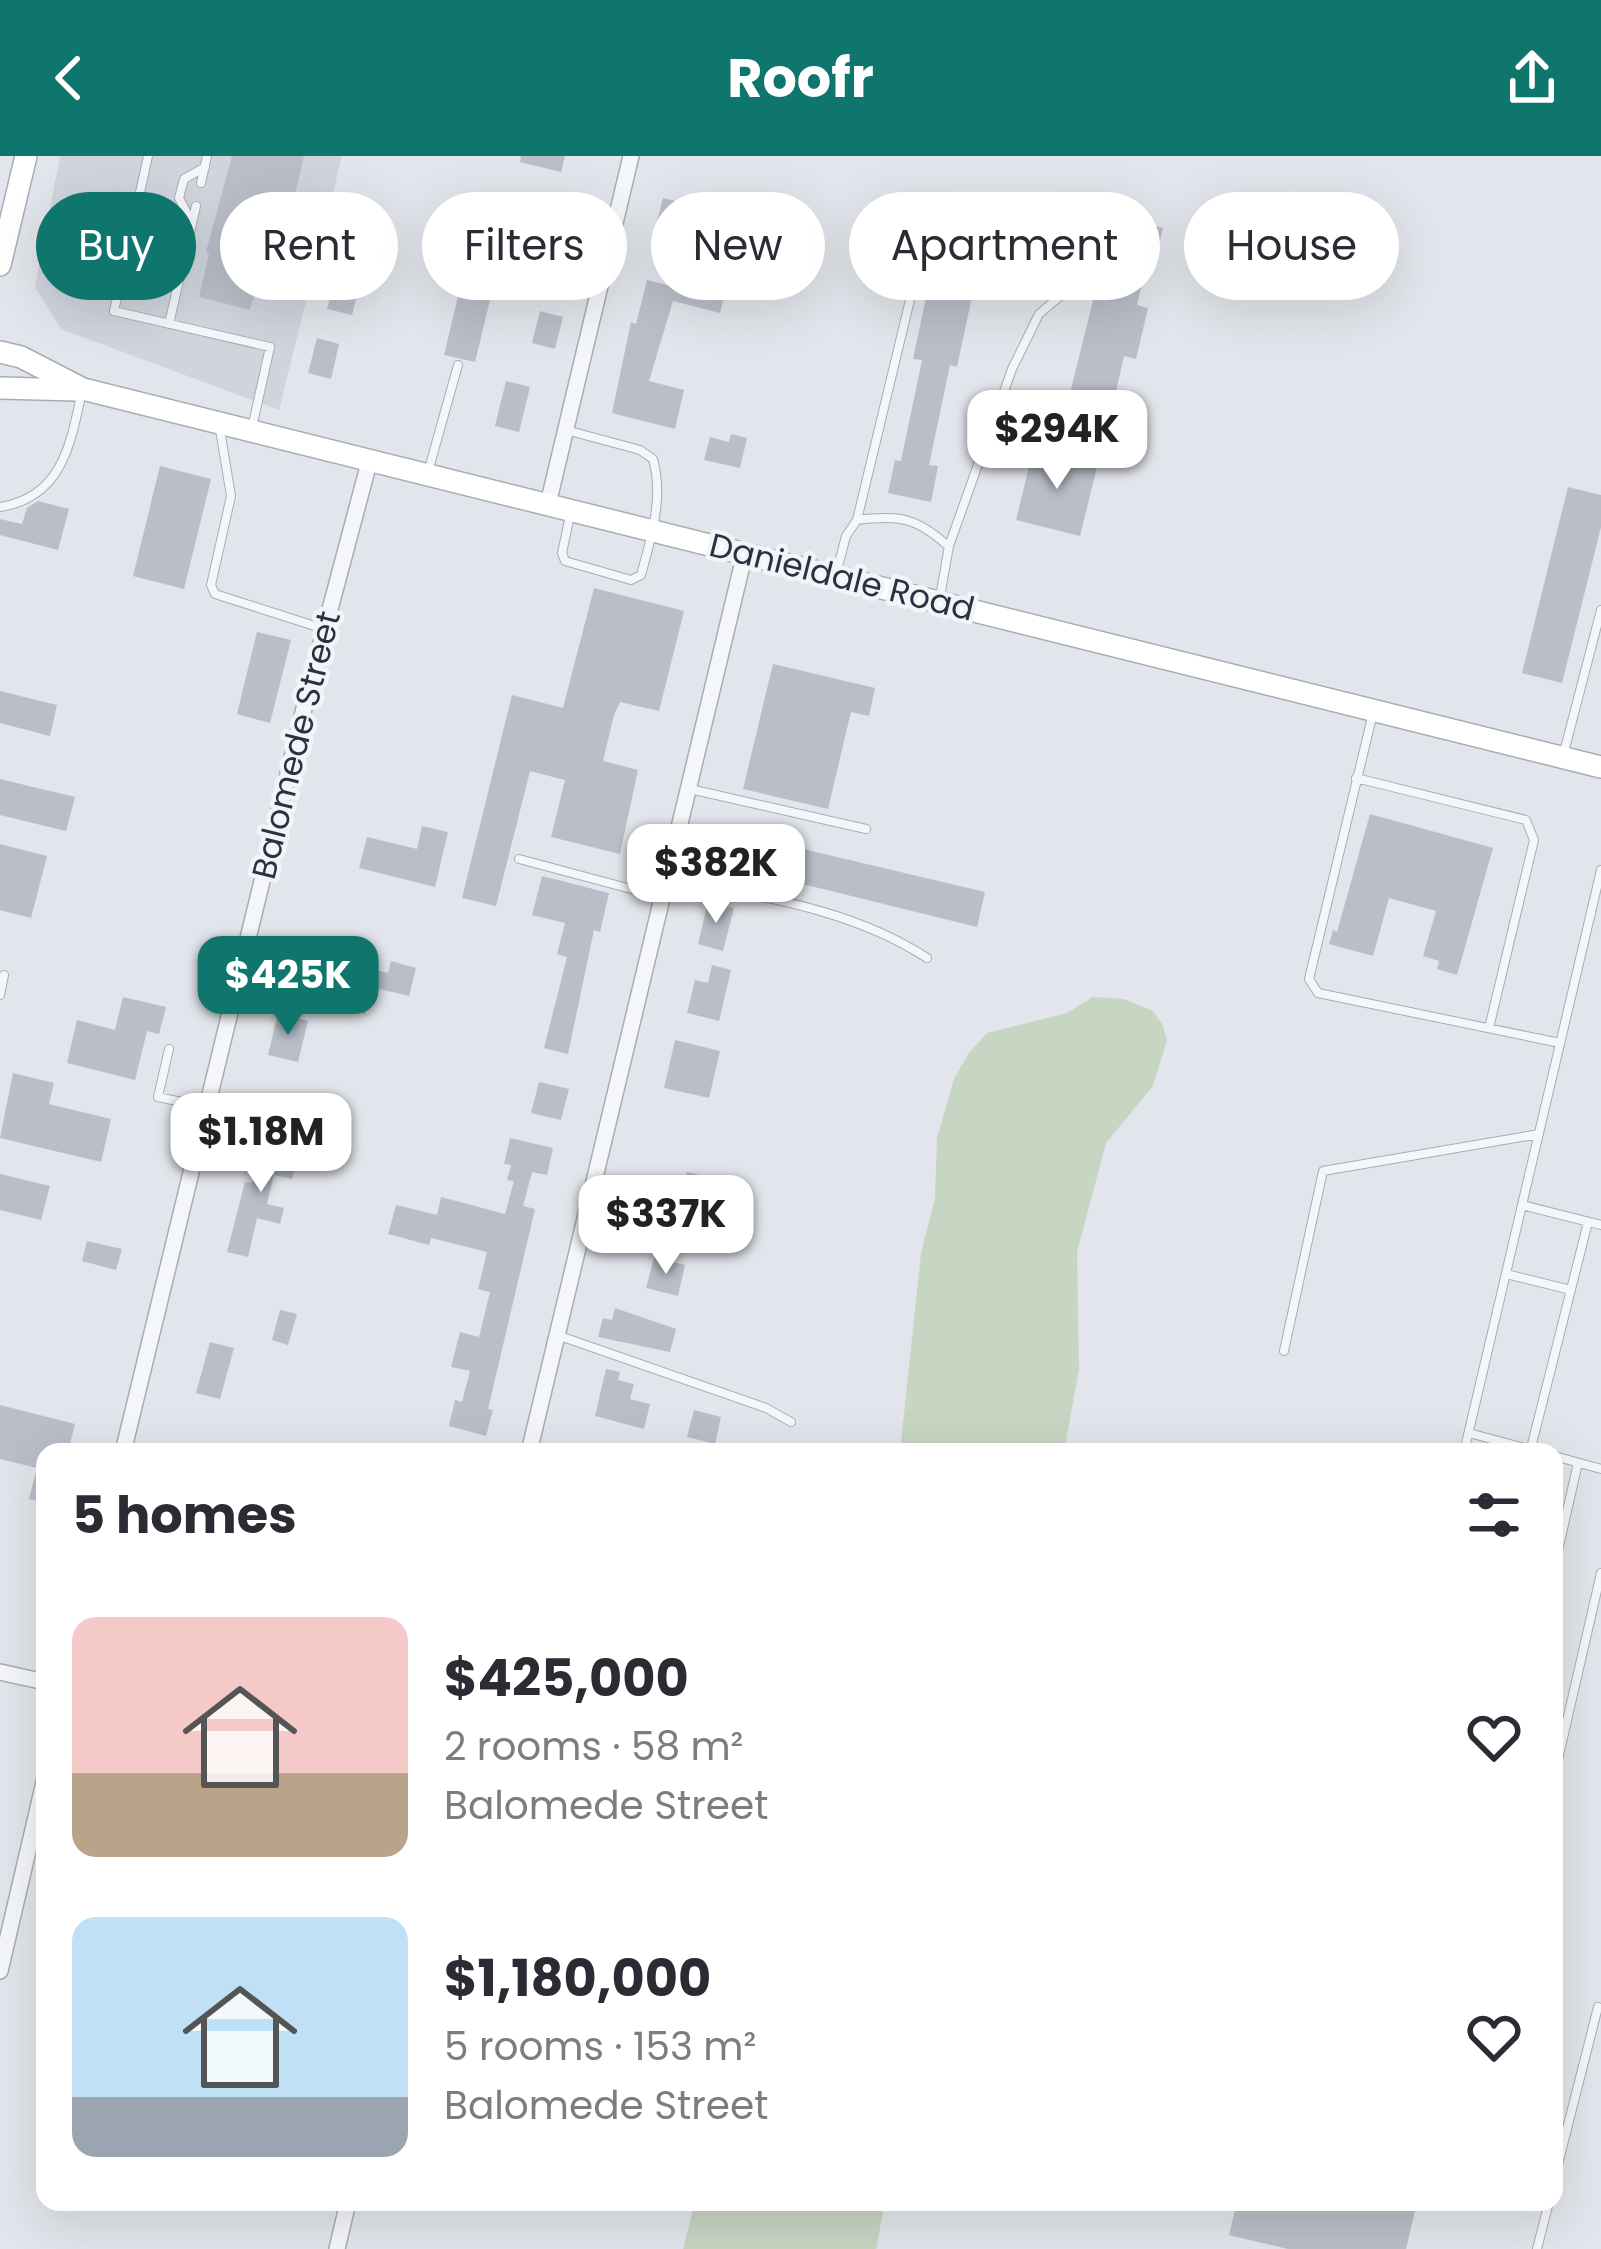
<!DOCTYPE html>
<html lang="en">
<head>
<meta charset="utf-8">
<style>
	body { margin:0; font-family:Poppins,sans-serif; background:#f7f7f7; color:#2b2b33; height:100vh; display:flex; flex-direction:column; font-size:45px; white-space:nowrap }
	* { box-sizing:border-box; margin:0 }
	p { font-size:39px; color:#7c7c81 }
	.icon { flex:none; width:66px; height:66px; fill:none; stroke:currentColor; stroke-width:2; stroke-linecap:round; stroke-linejoin:round }
	.map { position:relative; flex:1; overflow:hidden }
	.details { position:absolute; left:36px; top:1287px; width:1527px; height:768px; display:flex; flex-direction:column; background:#fff; border-radius:24px; box-shadow:0 12px 48px #0002 }
	.details>* { flex:none }
	.banner { position:absolute; left:36px; top:36px; width:1530px; height:108px; display:flex; gap:24px }
	.price { position:absolute; translate:-50% -102px; padding:0 27px; border-radius:24px; background:#fff; color:#222; font-size:39px; line-height:78px; filter:drop-shadow(0 3px 6px #0008) }
	.price::after { content:''; position:absolute; left:50%; top:72px; width:36px; height:27px; margin-left:-18px; background:inherit; clip-path:polygon(0 0,100% 0,50% 100%) }
	.price.selected { background:#0f766e; color:#fff }
	ul { padding:0; list-style:none }
	li { display:flex; align-items:center; gap:36px; height:300px; padding:0 36px }
	li span { display:grid; place-items:center; flex:none; width:336px; height:240px; border-radius:24px; color:#555 }
	li>.icon { margin-inline-start:auto }
	span .icon { width:144px; height:144px; fill:#fffc; stroke-width:1 }
	li b { font-size:51px }
	h2 { display:flex; justify-content:space-between; align-items:center; height:144px; padding:0 36px; font-size:51px }
	.pill { padding:0 42px; border-radius:54px; background:#fff; box-shadow:0 12px 48px #0002; font-size:42px; line-height:108px }
	.pill.selected { background:#0f766e; color:#fff }
	header { display:flex; justify-content:space-between; align-items:center; height:156px; padding:0 36px; background:#0f766e; color:#fff; font-size:54px; font-weight:700 }
	.map>svg:first-child { display:block }
</style>
</head>
<body>
<header><svg class="icon" aria-label="back" viewBox="0 0 24 24"><path d="M15 5l-7 7 7 7"/></svg>Roofr<svg class="icon" aria-label="share" viewBox="0 0 24 24"><path d="M12 15V3M7 8l5-5 5 5M5 13v7h14v-7"/></svg></header>
<div class="map">
<svg width="1601" height="2093" viewBox="0 0 1601 2093">
	<rect width="100%" height="100%" fill="#e2e5eb"/>
	<path fill="#d0d4dd" d="M 60,0 L 342,0 L 279,254 L 61,173 L 35,131 Z"/>
	<path fill="#c7d5c3" d="M 1093,841 L 1124,843 L 1153,855 L 1162,868 L 1167,884 L 1153,930 L 1106,987 L 1077,1096 L 1079,1213 L 1064,1296 L 900,1296 L 921,1097 L 935,1042 L 937,982 L 954,923 L 968,898 L 987,877 L 1067,857 Z
		M 695,2046 L 885,2046 L 876,2093 L 683,2093 Z"/>
	<path fill="#b9bec8" d="M 232,0 L 304,0 L 295,39 L 287,37 L 280,67 L 275,66 L 250,154 L 199,141 L 209,97 L 206,96 Z
		M 521,0 L 565,0 L 561,16 L 520,6 Z
		M 663,42 L 704,52 L 697,80 L 656,70 Z
		M 1114,60 L 1163,72 L 1157,97 L 1150,95 L 1137,149 L 1148,152 L 1136,203 L 1124,200 L 1114,244 L 1071,233 Z
		M 940,75 L 984,84 L 957,211 L 950,209 L 929,309 L 938,310 L 931,346 L 888,337 L 895,304 L 901,305 L 922,204 L 913,203 Z
		M 326,81 L 369,91 L 352,159 L 327,153 L 336,118 L 318,113 Z
		M 703,116 L 750,127 L 746,142 L 725,137 L 720,157 L 673,145 L 649,225 L 684,234 L 675,273 L 612,257 L 631,166 L 636,168 L 647,124 L 698,137 Z
		M 460,132 L 491,140 L 475,206 L 444,199 Z
		M 540,155 L 563,161 L 555,193 L 532,187 Z
		M 317,182 L 339,188 L 331,223 L 308,217 Z
		M 506,225 L 530,231 L 519,276 L 495,270 Z
		M 731,278 L 747,282 L 740,312 L 704,304 L 710,281 L 729,286 Z
		M 1034,291 L 1098,307 L 1080,380 L 1016,364 Z
		M 160,310 L 211,323 L 184,433 L 133,420 Z
		M 1568,331 L 1601,339 L 1601,371 L 1562,527 L 1522,517 Z
		M 38,345 L 69,353 L 58,394 L 0,379 L 0,363 L 22,368 L 27,352 Z
		M 594,432 L 684,455 L 659,555 L 620,546 L 614,559 L 603,605 L 638,614 L 620,698 L 551,681 L 565,624 L 530,615 L 496,750 L 462,742 L 512,539 L 563,552 Z
		M 257,476 L 291,484 L 270,567 L 237,558 Z
		M 773,508 L 875,532 L 869,560 L 851,556 L 828,653 L 743,633 Z
		M 0,535 L 57,549 L 50,580 L 0,567 Z
		M 0,623 L 75,641 L 66,675 L 0,659 Z
		M 1370,658 L 1493,692 L 1457,819 L 1437,813 L 1439,805 L 1423,800 L 1436,755 L 1389,742 L 1373,800 L 1329,788 L 1333,774 L 1337,776 Z
		M 422,670 L 448,676 L 435,731 L 359,712 L 367,681 L 417,693 Z
		M 731,676 L 985,736 L 977,771 L 774,721 L 772,731 L 720,719 Z
		M 0,688 L 47,700 L 31,762 L 0,754 Z
		M 542,720 L 609,737 L 600,776 L 594,774 L 568,898 L 544,892 L 567,801 L 557,798 L 565,767 L 532,759 Z
		M 708,746 L 734,752 L 723,795 L 698,788 Z
		M 339,805 L 388,817 L 391,805 L 416,812 L 409,840 L 371,831 L 365,858 L 328,849 Z
		M 712,809 L 731,814 L 719,865 L 687,857 L 695,824 L 708,827 Z
		M 123,841 L 166,851 L 159,878 L 147,875 L 135,924 L 67,907 L 77,864 L 115,874 Z
		M 278,857 L 308,865 L 298,906 L 268,899 Z
		M 675,884 L 720,895 L 709,942 L 664,932 Z
		M 13,917 L 54,927 L 49,948 L 111,963 L 101,1006 L 0,982 Z
		M 539,926 L 569,933 L 561,964 L 531,957 Z
		M 510,982 L 553,992 L 547,1019 L 532,1016 L 523,1050 L 535,1053 L 488,1253 L 493,1254 L 486,1280 L 449,1270 L 455,1244 L 462,1246 L 470,1215 L 451,1211 L 460,1176 L 479,1181 L 490,1136 L 478,1133 L 487,1096 L 431,1082 L 429,1089 L 388,1078 L 396,1049 L 437,1059 L 441,1041 L 505,1058 L 514,1025 L 507,1024 L 511,1009 L 504,1008 Z
		M 263,985 L 300,994 L 292,1023 L 274,1019 L 267,1048 L 284,1052 L 280,1068 L 257,1062 L 248,1101 L 227,1096 L 245,1026 L 252,1027 Z
		M 687,1016 L 721,1024 L 717,1041 L 683,1034 Z
		M 0,1018 L 50,1030 L 41,1064 L 0,1054 Z
		M 87,1085 L 122,1093 L 116,1114 L 82,1105 Z
		M 654,1102 L 685,1109 L 678,1140 L 646,1132 Z
		M 615,1152 L 676,1173 L 670,1196 L 598,1181 L 603,1162 L 612,1164 Z
		M 280,1154 L 297,1158 L 288,1189 L 272,1184 Z
		M 210,1186 L 234,1192 L 220,1243 L 196,1237 Z
		M 606,1213 L 620,1216 L 618,1224 L 634,1228 L 630,1243 L 650,1248 L 644,1273 L 595,1260 Z
		M 0,1249 L 75,1268 L 68,1296 L 45,1296 L 45,1347 L 29,1343 L 37,1312 L 0,1303 Z
		M 694,1254 L 721,1261 L 715,1288 L 687,1281 Z
		M 1237,2046 L 1417,2046 L 1406,2093 L 1288,2093 L 1229,2079 Z"/>
	<g fill="none" stroke-linecap="round" stroke-linejoin="round">
		<g stroke="#a7acb5" stroke-width="10">
			<path id="lane" d="M 148,0 L 114,155 L 270,191 L 252,272
				M 201,27 L 207,0
				M 191,65 L 179,42 L 184,23 L 205,11
				M 169,168 L 196,50
				M 220,274 L 231,340 L 211,429 L 215,438 L 324,473
				M 566,274 L 640,294 L 653,303 C 664,342 651,382 641,419 L 631,424 L 565,405 L 562,397 L 571,355
				M 428,316 L 458,209
				M 0,351 C 63,341 71,286 82,235
				M 857,364 L 927,73 L 943,50 C 990,43 1028,51 1072,68 L 1080,100 L 1065,136 L 1039,158 L 1012,213 L 949,390 L 940,441
				M 836,418 L 846,380 L 857,364 C 899,359 916,361 948,390
				M 1373,557 L 1309,823 L 1318,837 L 1560,887
				M 1563,600 L 1601,454
				M 1356,622 L 1526,664 L 1534,684 L 1489,872
				M 690,633 L 866,673
				M 519,703 L 661,741
				M 1601,714 L 1522,1049 L 1601,1069
				M 669,722 C 756,740 851,752 927,802
				M 0,839 L 4,819
				M 169,893 L 158,941 L 205,951
				M 1506,1118 L 1571,1134
				M 557,1179 L 766,1252 L 791,1266
				M 1284,1195 L 1323,1015 L 1539,978
				M 1469,1277 L 1539,1296
				M 1464,1296 L 1522,1049
				M 1530,1296 L 1588,1066
				M 1554,1300 L 1601,1313
				M 1554,1412 L 1578,1307
				M 1554,1621 L 1601,1417
				M 1554,2024 L 1598,1851
				M 1537,2093 L 1549,2046"/>
		</g>
		<g stroke="#a7acb5" stroke-width="18">
			<path id="street" d="M 548,348 L 631,0
				M 123,1296 L 308,536 L 370,303
				M 529,1296 L 745,397
				M 0,1516 L 45,1526
				M 0,1815 L 45,1622
				M 337,2093 L 348,2046"/>
		</g>
		<g stroke="#a7acb5" stroke-width="24">
			<path id="secondary" d="M 0,109 L 26,0
				M 0,196 L 21,201 L 83,233 L 1601,611
				M 0,232 L 76,234"/>
		</g>
		<use href="#lane" stroke="#f5f6f9" stroke-width="8"/>
		<use href="#street" stroke="#f5f6f9" stroke-width="15"/>
		<use href="#secondary" stroke="#fff" stroke-width="21"/>
	</g>
	<g text-anchor="middle" dominant-baseline="central" stroke-width="9" stroke-linejoin="round" paint-order="stroke">
		<g font-size="33" fill="#293243" stroke="#f2f4f8">
			<text transform="translate(842 421) rotate(14)">Danieldale Road</text>
			<text transform="translate(296 589) rotate(-76)">Balomede Street</text>
		</g>
	</g>
</svg>
<b class="price" style="left:1057px;top:336px">$294K</b>
<b class="price" style="left:716px;top:770px">$382K</b>
<b class="price selected" style="left:288px;top:882px">$425K</b>
<b class="price" style="left:261px;top:1039px">$1.18M</b>
<b class="price" style="left:666px;top:1121px">$337K</b>
<div class="banner">
<a class="pill selected">Buy</a>
<a class="pill">Rent</a>
<a class="pill">Filters</a>
<a class="pill">New</a>
<a class="pill">Apartment</a>
<a class="pill">House</a>
</div>
<section class="details">
<h2>5 homes<svg class="icon" aria-label="filters" viewBox="0 0 24 24"><path d="M4 7h16M4 17h16"/><circle cx="9" cy="7" r="2"/><circle cx="15" cy="17" r="2"/></svg></h2>
<ul>
<li><span style="background:linear-gradient(#f6c9c9 65%,#b9a48a 0)"><svg class="icon" aria-label="home" viewBox="0 0 24 24"><path d="M3 11l9-7 9 7M6 9v11h12V9"/></svg></span><div><b>$425,000</b><p>2 rooms · 58 m²</p><p>Balomede Street</p></div><svg class="icon" aria-label="heart" viewBox="0 0 24 24"><path d="M12 20l-8-8c-3-5 5-10 8-4 3-6 11-1 8 4z"/></svg></li>
<li><span style="background:linear-gradient(#bfe0f5 75%,#9aa5b1 0)"><svg class="icon" aria-label="home" viewBox="0 0 24 24"><path d="M3 11l9-7 9 7M6 9v11h12V9"/></svg></span><div><b>$1,180,000</b><p>5 rooms · 153 m²</p><p>Balomede Street</p></div><svg class="icon" aria-label="heart" viewBox="0 0 24 24"><path d="M12 20l-8-8c-3-5 5-10 8-4 3-6 11-1 8 4z"/></svg></li>
</ul>
</section>
</div>
</body>
</html>
